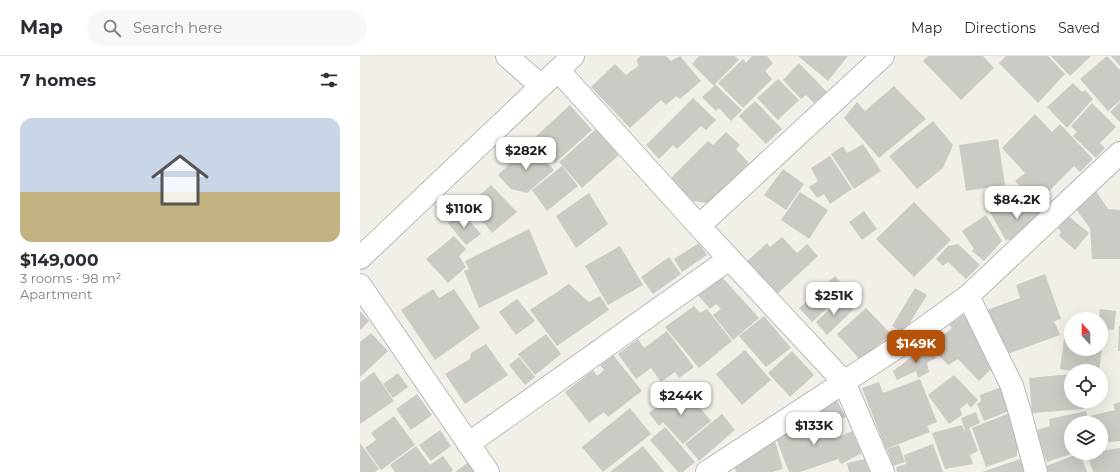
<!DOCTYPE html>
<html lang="en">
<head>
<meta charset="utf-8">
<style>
	body { margin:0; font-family:Montserrat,sans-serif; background:#f7f7f7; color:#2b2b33; height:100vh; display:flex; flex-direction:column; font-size:15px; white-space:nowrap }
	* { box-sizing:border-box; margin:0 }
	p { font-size:13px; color:#7c7c81 }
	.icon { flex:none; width:22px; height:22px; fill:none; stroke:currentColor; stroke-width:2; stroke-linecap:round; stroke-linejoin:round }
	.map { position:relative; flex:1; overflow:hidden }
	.side { display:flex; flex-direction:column; background:#fff; width:360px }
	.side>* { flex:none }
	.needle { width:26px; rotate:339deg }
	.tools { position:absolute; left:704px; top:256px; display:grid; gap:8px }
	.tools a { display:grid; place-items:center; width:44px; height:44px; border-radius:50%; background:#fff; box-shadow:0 4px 16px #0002; font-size:20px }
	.price { position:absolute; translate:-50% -34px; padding:0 9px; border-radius:8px; background:#fff; color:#222; font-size:13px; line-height:26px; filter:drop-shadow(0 1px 2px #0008) }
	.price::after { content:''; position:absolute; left:50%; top:24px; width:12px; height:9px; margin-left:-6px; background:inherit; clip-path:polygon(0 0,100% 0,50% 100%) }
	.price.on { background:#b45309; color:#fff }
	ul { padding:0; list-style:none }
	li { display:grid; align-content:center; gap:8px; height:212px; padding:0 20px }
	li span { display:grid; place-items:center; height:124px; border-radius:12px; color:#555 }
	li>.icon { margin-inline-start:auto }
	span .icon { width:72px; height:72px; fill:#fffc; stroke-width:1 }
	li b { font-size:17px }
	h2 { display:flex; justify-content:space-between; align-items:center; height:48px; padding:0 20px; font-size:17px }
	header { display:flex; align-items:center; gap:24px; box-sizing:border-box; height:56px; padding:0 20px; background:#fff; border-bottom:1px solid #e1e1e2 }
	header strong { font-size:19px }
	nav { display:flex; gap:22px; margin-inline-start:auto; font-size:14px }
	.search { width:280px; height:36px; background:#f7f7f7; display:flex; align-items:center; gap:10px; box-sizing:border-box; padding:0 14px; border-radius:22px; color:#7c7c81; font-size:15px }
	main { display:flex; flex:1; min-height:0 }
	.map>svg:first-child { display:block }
</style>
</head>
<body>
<header>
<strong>Map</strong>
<div class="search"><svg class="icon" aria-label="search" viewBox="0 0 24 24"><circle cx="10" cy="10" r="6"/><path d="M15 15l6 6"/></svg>Search here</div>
<nav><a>Map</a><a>Directions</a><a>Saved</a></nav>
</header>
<main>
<section class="side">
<h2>7 homes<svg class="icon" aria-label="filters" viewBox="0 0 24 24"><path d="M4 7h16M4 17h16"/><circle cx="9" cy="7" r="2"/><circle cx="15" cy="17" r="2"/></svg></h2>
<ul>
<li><span style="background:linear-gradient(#c9d6e8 60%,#c2b280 0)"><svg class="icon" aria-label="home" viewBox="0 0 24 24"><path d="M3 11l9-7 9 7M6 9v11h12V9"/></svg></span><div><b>$149,000</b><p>3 rooms · 98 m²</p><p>Apartment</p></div></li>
</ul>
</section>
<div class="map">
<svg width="760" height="416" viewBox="0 0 760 416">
	<rect width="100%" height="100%" fill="#f1efe8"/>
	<path fill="#cccac5" d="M 281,0 L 306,0 L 311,5 L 320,0 L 341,25 L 320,43 L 316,40 L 306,49 L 301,44 L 270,72 L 231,31 L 255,8 L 266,19 L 278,10 L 277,3 Z
		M 339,0 L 375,0 L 379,4 L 355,28 L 382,54 L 371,65 L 359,52 L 356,55 L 342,41 L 354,30 L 332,8 Z
		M 392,0 L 407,0 L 413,7 L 405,15 L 412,23 L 383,52 L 358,27 L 383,3 L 386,7 Z
		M 438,0 L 488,0 L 468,25 Z
		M 568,0 L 623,0 L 634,12 L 601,44 L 563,5 Z
		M 646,0 L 688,0 L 705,18 L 678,47 L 639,7 Z
		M 691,0 L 731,0 L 710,20 Z
		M 747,0 L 760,14 L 760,45 L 748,55 L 720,23 Z
		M 751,0 L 760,0 L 760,10 Z
		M 439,7 L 467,36 L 454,47 L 446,39 L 441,43 L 423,24 Z
		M 418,23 L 439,44 L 418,64 L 397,42 Z
		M 713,27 L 722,36 L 725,34 L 733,43 L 707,72 L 687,51 Z
		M 534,30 L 566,63 L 519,102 L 484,62 L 497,46 L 505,55 Z
		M 333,42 L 356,64 L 346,74 L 341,70 L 317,93 L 313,89 L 299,103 L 286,89 Z
		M 395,45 L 422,73 L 406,88 L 379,60 Z
		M 760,46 L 760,66 L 750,56 Z
		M 732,47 L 756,71 L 740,87 L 745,92 L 736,102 L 713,80 L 717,76 L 711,70 Z
		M 210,49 L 232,74 L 195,107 L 173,83 Z
		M 675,58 L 692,76 L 700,68 L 733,103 L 720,116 L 714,110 L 686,138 L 681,135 L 672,140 L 655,125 L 665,117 L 642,92 Z
		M 573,65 L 593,89 L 583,112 L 557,133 L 529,100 Z
		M 236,73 L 259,99 L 222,132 L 199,106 Z
		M 366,76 L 380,89 L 376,93 L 389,107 L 349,147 L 332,145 L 311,122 L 348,85 L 353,89 Z
		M 638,83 L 645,129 L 606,135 L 599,89 Z
		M 170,88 L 194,114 L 167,137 L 151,133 L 138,119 Z
		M 503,88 L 521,115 L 494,133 L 471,98 L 483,90 L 487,97 Z
		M 470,100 L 492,133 L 470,148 L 464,138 L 457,142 L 449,131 L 458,125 L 451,112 Z
		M 202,110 L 218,130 L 187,155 L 172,134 Z
		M 423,113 L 444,128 L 426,154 L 404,139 Z
		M 131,129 L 157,156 L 132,177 L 113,153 L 124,145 L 120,139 Z
		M 736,135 L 748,153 L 760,154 L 760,203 L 732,203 L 730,172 L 715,152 Z
		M 440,136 L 468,154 L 449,183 L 421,164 Z
		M 229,137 L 248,168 L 216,192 L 196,160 Z
		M 676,143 L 683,158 L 654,189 L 648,183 L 646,185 L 630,156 Z
		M 554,146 L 591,184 L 554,221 L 516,183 Z
		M 504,155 L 517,173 L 502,184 L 489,166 Z
		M 102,156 L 121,178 L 106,189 L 88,167 Z
		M 626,159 L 642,185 L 624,205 L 612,195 L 614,193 L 602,175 Z
		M 707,159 L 729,177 L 715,194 L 699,180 L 701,176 L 697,171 Z
		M 169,173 L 188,218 L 119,252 L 104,215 L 109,213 L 105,205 Z
		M 94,180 L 106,193 L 99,200 L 106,211 L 88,227 L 66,203 Z
		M 422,181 L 437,197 L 447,188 L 458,200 L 415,240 L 385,207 L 407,187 L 410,191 Z
		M 339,187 L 347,199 L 322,216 L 314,203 Z
		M 598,188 L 620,209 L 606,223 L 588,206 L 583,210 L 576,203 L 588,190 Z
		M 260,190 L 283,229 L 248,249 L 225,210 Z
		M 309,201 L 321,218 L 293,238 L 281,221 Z
		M 685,218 L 701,263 L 694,265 L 700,279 L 642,300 L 623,259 L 629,257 L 627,254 L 660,242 L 656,229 Z
		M 361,220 L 399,262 L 373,284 L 353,259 L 361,253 L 356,248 L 350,253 L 336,237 Z
		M 475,220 L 487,234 L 452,266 L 439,252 Z
		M 209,228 L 229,246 L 240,240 L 249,254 L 197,290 L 170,254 Z
		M 555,232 L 567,239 L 543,278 L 532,270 Z
		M 73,233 L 79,242 L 94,233 L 120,272 L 75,304 L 41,254 Z
		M 481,242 L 493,254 L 467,279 L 456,266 Z
		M 157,243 L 175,265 L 156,279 L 139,256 Z
		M 334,250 L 340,257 L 347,253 L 372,285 L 339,312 L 305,271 Z
		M 506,252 L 531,278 L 501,305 L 477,278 Z
		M 740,253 L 756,255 L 754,274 L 741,273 L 741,263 L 739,263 Z
		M 0,255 L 9,265 L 0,274 Z
		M 603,259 L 626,286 L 620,292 L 636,308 L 619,325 L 598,303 L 588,309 L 570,290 L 592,272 L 589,269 Z
		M 404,260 L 431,292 L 406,311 L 379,280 Z
		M 759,270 L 760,270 L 760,295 L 758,295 Z
		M 307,275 L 334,311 L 319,322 L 315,316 L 301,326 L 291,312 L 276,323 L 258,298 L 278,283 L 284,292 Z
		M 11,277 L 28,295 L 0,321 L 0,286 Z
		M 186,278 L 201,298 L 175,319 L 158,298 Z
		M 704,283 L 711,284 L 711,293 L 742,293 L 739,315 L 713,315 L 700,313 Z
		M 126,288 L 148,319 L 105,348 L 85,318 L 110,303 L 111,297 Z
		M 566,290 L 576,302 L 567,307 L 569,316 L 558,322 L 556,315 L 537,324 L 533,315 Z
		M 385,294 L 411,324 L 382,349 L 356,318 Z
		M 432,295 L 454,319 L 430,341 L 408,317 Z
		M 253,299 L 282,335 L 248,361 L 244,356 L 229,367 L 205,336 L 233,314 L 237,320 L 244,314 L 240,309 Z
		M 159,301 L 175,321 L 165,329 L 149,309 Z
		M 14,316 L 34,345 L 0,368 L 0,326 Z
		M 38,317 L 48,331 L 33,342 L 23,328 Z
		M 711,318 L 711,345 L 723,345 L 724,353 L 672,357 L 669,322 Z
		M 594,319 L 618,344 L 611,352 L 607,347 L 600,353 L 602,359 L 589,368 L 568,339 Z
		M 560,323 L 577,366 L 567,370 L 570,376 L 526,393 L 502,332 L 519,326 L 523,337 Z
		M 644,330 L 654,353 L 624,365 L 617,348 L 621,345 L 620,339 Z
		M 322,331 L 351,365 L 323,388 L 303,366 L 299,370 L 289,357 Z
		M 57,338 L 72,359 L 51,374 L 36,353 Z
		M 474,339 L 486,361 L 471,368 L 465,357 L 457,362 L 451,351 Z
		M 760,346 L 760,385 L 741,387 L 741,367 L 732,367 L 730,360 L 755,354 L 753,348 Z
		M 270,352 L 291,378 L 243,416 L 222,391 Z
		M 657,354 L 665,393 L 657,395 L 657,400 L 626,411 L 612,372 Z
		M 726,355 L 729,367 L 711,367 L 711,398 L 687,406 L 674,375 L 690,370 L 689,363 Z
		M 616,356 L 620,367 L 609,372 L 618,395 L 610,399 L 613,408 L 585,413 L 572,377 L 602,369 L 604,374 L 605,374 L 601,362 Z
		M 362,358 L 375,374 L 339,405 L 325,388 Z
		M 34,360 L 55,389 L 21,414 L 5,392 L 16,384 L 11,377 Z
		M 440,361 L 444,373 L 466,362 L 477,382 L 492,375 L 502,397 L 481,408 L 478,403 L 440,416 L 429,416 L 414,377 Z
		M 305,371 L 335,406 L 323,416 L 318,416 L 290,384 Z
		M 80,374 L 91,390 L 71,405 L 59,389 Z
		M 413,378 L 423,413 L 412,416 L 376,416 L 373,405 Z
		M 0,387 L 19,413 L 15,416 L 0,416 Z
		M 573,388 L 583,416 L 537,416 L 536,411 L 546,408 L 544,399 Z
		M 539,389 L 545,406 L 533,410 L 527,393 Z
		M 56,390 L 70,409 L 83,400 L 93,414 L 91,416 L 35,416 L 30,409 Z
		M 283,390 L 304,416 L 250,416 Z
		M 760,392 L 760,416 L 733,416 L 727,398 L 741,397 L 741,395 Z
		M 720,397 L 727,416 L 679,416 L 678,413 Z
		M 509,402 L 512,416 L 489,416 L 487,407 Z
		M 660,403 L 665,416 L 622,416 Z
		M 110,405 L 118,416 L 95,416 Z"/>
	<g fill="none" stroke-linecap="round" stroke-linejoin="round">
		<g stroke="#b5b8bc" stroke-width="24">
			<path id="minor" d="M 147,0 L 181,30
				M 198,14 L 339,170 L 484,326 L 523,416
				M 339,170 L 523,0
				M 0,202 L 213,0
				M 0,229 L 128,416
				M 608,240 L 652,330 L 661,360 L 676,416
				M 108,388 L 369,203
				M 347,416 L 545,286 L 608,240 L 760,97"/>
		</g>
		<use href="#minor" stroke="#fff" stroke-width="22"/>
	</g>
</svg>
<div class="tools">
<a><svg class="needle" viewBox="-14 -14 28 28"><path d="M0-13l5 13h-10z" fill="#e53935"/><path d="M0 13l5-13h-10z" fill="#7c7c81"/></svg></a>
<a><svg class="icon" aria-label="locate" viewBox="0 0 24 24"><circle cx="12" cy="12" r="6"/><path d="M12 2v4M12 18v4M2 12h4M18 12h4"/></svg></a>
<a><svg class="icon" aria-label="layers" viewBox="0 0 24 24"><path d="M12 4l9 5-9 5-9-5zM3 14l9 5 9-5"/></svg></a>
</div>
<b class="price" style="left:166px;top:115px">$282K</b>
<b class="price" style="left:657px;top:164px">$84.2K</b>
<b class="price" style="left:104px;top:173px">$110K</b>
<b class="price" style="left:474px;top:260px">$251K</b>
<b class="price on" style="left:556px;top:308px">$149K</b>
<b class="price" style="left:321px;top:360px">$244K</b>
<b class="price" style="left:454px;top:390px">$133K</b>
</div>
</main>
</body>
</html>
